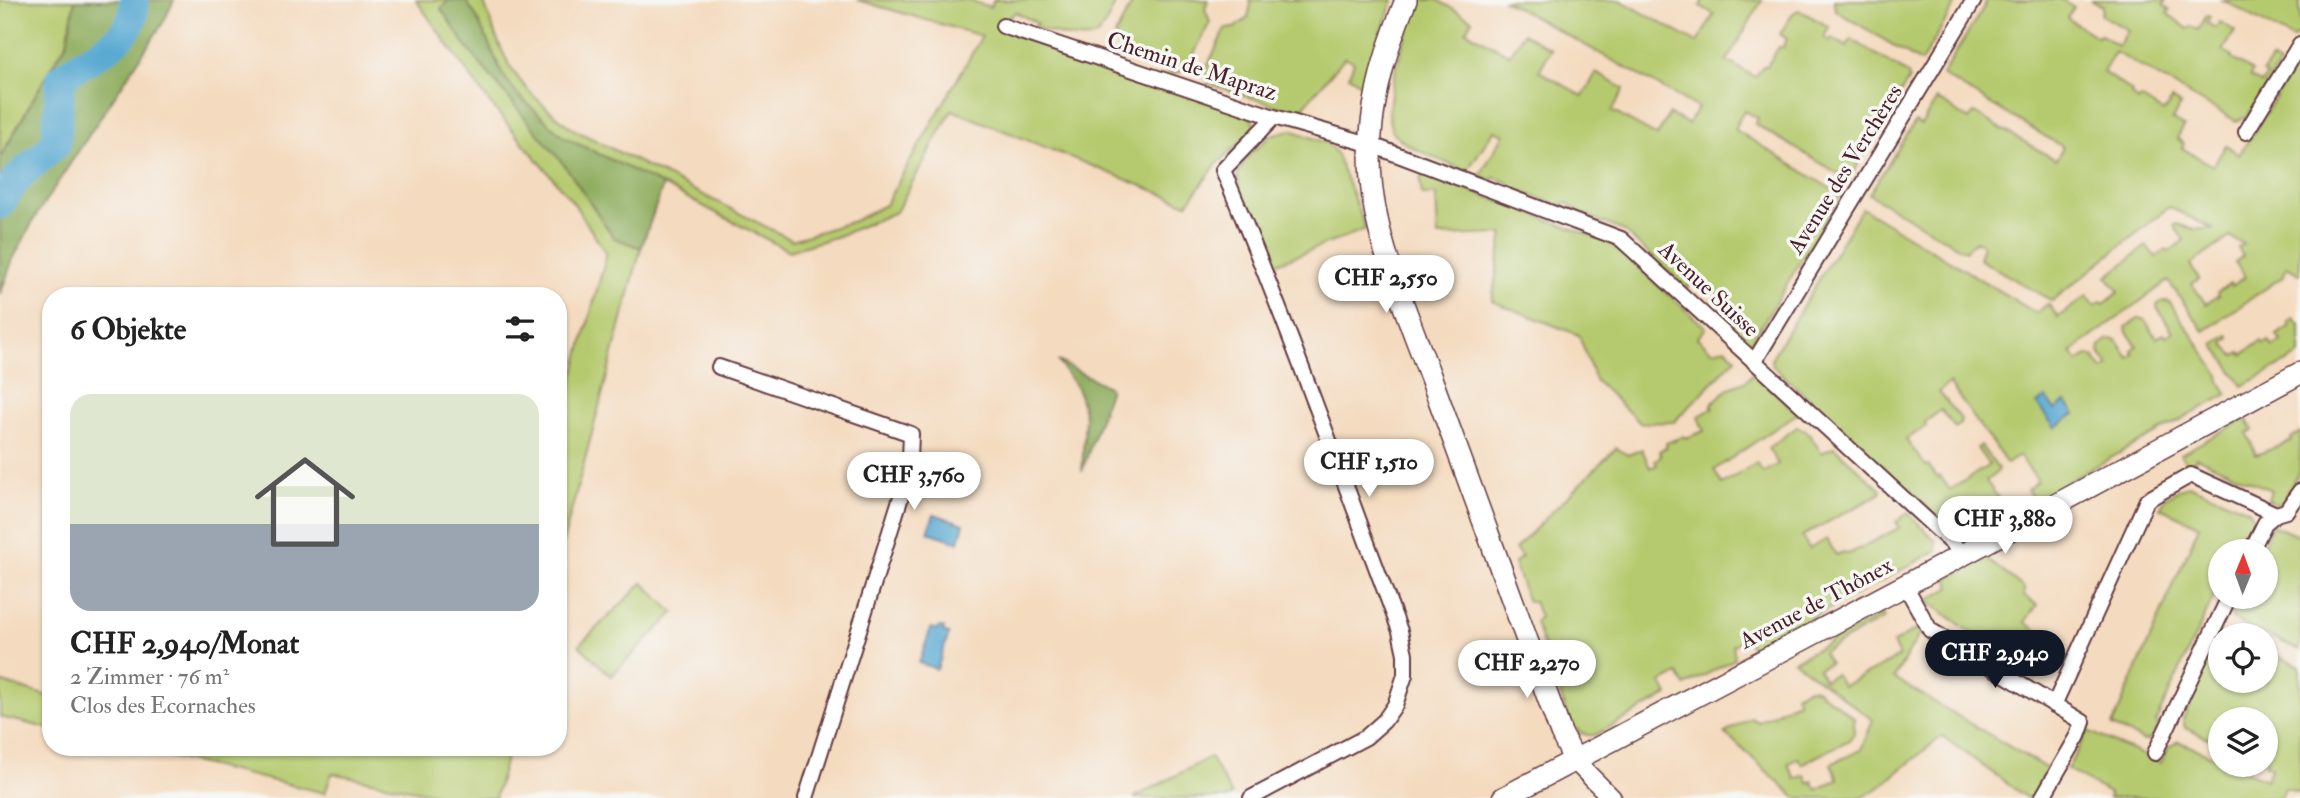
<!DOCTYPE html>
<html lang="de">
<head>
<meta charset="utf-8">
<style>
	body { margin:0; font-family:"IM FELL Double Pica",serif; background:#f2f2f2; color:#222; height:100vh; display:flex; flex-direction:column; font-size:26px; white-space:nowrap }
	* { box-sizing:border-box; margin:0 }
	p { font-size:23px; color:#767676 }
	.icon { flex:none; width:38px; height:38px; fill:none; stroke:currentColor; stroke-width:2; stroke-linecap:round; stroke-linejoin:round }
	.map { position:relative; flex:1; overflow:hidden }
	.drawer { position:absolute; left:42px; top:287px; width:525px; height:469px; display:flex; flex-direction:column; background:#fff; border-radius:28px; box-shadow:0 2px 5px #0004 }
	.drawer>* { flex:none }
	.needle { width:46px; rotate:1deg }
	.controls { position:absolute; left:2208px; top:539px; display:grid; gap:14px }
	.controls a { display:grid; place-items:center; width:70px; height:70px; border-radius:50%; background:#fff; box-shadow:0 2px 5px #0004; font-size:35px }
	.price { position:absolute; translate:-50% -60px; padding:0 16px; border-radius:24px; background:#fff; color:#222; font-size:23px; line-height:46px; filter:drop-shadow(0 2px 4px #0008) }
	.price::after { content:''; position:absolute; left:50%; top:42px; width:21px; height:16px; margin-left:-10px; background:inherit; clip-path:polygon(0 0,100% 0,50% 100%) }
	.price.selected { background:#111827; color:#fff }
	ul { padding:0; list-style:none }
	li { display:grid; align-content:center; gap:14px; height:371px; padding:0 28px }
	li span { display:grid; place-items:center; height:217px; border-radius:21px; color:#555 }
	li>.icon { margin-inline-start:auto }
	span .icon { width:126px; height:126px; fill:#fffc; stroke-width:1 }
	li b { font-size:30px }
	h2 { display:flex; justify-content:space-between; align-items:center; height:84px; padding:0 28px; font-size:30px }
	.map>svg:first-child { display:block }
</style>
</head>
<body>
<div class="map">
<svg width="2300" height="798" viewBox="0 0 2300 798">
	<rect width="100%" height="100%" fill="#f6f6f2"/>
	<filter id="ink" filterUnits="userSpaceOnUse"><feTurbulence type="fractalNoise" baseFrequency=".0143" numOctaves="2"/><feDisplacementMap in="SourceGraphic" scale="14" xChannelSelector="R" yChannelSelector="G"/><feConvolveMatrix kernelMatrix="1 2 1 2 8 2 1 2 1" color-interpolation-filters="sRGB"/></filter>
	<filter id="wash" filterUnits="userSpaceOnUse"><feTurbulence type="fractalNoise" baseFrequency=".00686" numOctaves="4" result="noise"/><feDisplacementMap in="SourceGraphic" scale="28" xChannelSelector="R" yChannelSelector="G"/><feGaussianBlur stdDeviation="1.57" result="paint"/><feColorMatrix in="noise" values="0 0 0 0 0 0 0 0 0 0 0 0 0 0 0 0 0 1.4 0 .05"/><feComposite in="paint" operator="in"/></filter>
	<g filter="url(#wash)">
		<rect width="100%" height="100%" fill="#f4dabe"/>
		<path fill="#b5ca6e" stroke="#80744c" stroke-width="2" fill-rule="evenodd" d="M 0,0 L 75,0 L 67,43 L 50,69 L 0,158 Z
			M 416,0 L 483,0 C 493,27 501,56 519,79 C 533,98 553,113 571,128 L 792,240 L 854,221 L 885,205 L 982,36 L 857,0 L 968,0 L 990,7 L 994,0 L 1117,0 C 1111,10 1107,26 1098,34 C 1086,46 1049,31 1034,27 L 1037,23 L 1015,12 L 999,28 L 1249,116 C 1255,122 1255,125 1252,132 L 1216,165 L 1187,204 L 952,110 L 896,212 L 838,236 L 789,251 L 663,185 L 641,248 L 558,561 L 558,433 L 606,257 L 605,252 L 573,202 L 488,101 Z
			M 1134,0 L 1208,0 L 1205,9 L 1210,22 L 1186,70 L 1172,74 L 1121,53 L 1115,35 Z
			M 1249,0 L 1393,0 L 1362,85 L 1349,76 L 1354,62 L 1345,57 L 1298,113 L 1209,84 L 1204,73 L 1225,29 L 1234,28 L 1248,18 L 1251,3 Z
			M 1419,0 L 1437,0 L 1472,20 L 1466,31 L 1510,55 L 1523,33 L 1551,49 L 1539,71 L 1583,96 L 1596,73 L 1624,89 L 1612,111 L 1657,136 L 1669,114 L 1688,124 L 1698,108 L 1504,0 L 1620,0 L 1697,43 L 1714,14 L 1700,6 L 1703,0 L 1762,0 L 1727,61 L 1755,77 L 1763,66 L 1767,66 L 1779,47 L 1783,47 L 1787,39 L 1780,34 L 1793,13 L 1799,10 L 1829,27 L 1824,37 L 1830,41 L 1832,38 L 1847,47 L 1851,39 L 1908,74 L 1909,79 L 1849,180 L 1755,124 L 1758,118 L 1744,111 L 1734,129 L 1841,195 L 1752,341 L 1746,342 L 1718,318 L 1728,301 L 1693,279 L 1687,289 L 1624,231 L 1581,213 L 1567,203 L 1557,205 L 1511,188 L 1508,182 L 1495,178 L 1489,180 L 1480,175 L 1504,134 L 1494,130 L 1467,171 C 1446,162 1410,150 1395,135 C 1376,115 1409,24 1419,0 Z
			M 1834,0 L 1958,0 L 1921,62 L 1835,10 Z
			M 1988,0 L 2063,0 L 2074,7 L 2067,18 L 2097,37 L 2101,35 L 2118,46 L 2128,30 L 2101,15 L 2103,7 L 2090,0 L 2166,0 L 2163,5 L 2170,10 L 2167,13 L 2188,29 L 2191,26 L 2198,30 L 2207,15 L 2210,17 L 2207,23 L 2216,28 L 2220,22 L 2235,31 L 2223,51 L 2232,56 L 2231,58 L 2252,71 L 2250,77 L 2262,84 L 2267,75 L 2263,73 L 2271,60 L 2279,65 L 2247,117 L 2236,121 L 2115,52 L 2103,72 L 2132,92 L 2131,95 L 2139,101 L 2141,98 L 2163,112 L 2172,100 L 2181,105 L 2172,119 L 2184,126 L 2177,138 L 2184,144 L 2182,148 L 2213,166 L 2226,145 L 2239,155 L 2300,59 L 2300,274 L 2287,267 L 2282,277 L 2204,331 L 2168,281 L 2071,352 L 2078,362 L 2087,356 L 2093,356 L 2103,370 L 2109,366 L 2099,352 L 2100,346 L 2109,339 L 2116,340 L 2129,358 L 2134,354 L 2132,350 L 2137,346 L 2127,332 L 2126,327 L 2140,318 L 2145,320 L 2157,338 L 2164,333 L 2167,336 L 2173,332 L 2158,309 L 2157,305 L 2163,301 L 2169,301 L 2219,375 L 2220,382 L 2228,394 L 2034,500 L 2027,490 L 2038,481 L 2019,456 L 2007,464 L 1949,383 L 1939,392 L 1961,419 L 1960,424 L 1955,428 L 1941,410 L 1925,422 L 1926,426 L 1906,440 L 1926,466 L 1928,465 L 1938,478 L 1940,476 L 1950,490 L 1989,465 L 1977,448 L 1981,446 L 1998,469 L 1996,473 L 1986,481 L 2002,503 L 2008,500 L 2012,509 C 1981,526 1972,540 1938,517 L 1773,366 L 1771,359 L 1862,208 L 2036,313 L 2048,304 L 2058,317 L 2087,296 L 2095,306 L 2101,302 L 2104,304 L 2119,292 L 2107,277 L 2146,246 L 2156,257 L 2166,249 L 2169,252 L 2184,240 L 2174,226 L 2176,224 L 2193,229 L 2214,229 L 2169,207 L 2052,301 L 1979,259 L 1983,245 L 1976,241 L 1965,251 L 1869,194 L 1915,122 L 1921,125 L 1937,99 L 1969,120 L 1974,113 L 2056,160 L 2063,147 L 1942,75 ZM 2230,237 L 2244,244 L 2238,248 L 2243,256 L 2235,262 L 2245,277 L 2232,286 L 2230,283 L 2218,292 L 2219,295 L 2206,304 L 2192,284 L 2199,279 L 2190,265 Z
			M 2223,0 L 2300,0 L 2300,32 L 2293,39 Z
			M 1291,130 L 1327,143 L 1336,153 L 1366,229 L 1272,265 L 1239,191 L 1238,174 L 1244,160 L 1271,135 Z
			M 1425,174 L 1611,243 L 1706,328 L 1697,338 L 1712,351 L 1726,348 L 1736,358 L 1674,422 L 1640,423 L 1595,380 L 1579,335 L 1492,301 L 1503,234 L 1438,236 L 1436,195 L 1422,195 L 1420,179 Z
			M 2294,318 L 2298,324 L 2300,323 L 2300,355 L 2243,386 L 2214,345 L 2228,335 L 2230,338 L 2224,343 L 2234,356 L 2240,352 L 2242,355 L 2261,341 L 2264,344 L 2269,341 L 2273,347 L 2281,341 L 2277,335 L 2290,326 L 2288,322 Z
			M 1753,373 L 1798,413 L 1714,470 L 1722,484 L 1757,463 L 1763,473 L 1778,464 L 1768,448 L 1797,427 L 1806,430 L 1822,453 L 1834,447 L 1881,490 L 1880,494 L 1802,536 L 1809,549 L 1827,539 L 1836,555 L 1843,552 L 1849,554 L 1899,528 L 1896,522 L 1908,513 L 1936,541 L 1936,551 L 1753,650 L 1746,638 L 1733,645 L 1735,659 L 1685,686 L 1678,674 L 1661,683 L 1668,695 L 1595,735 C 1567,739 1563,698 1556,678 L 1560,674 L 1553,662 L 1550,664 L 1535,622 L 1540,617 L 1534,602 L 1528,602 L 1514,563 L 1522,557 L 1515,549 L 1616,448 L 1628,455 L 1642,449 L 1650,468 L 1657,465 L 1655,460 L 1661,457 L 1659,451 L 1667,447 L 1666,443 L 1684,436 L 1686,438 L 1704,431 L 1698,417 L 1713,408 L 1711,404 L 1729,388 L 1745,382 Z
			M 2246,418 L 2253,430 L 2247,433 L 2256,455 L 2292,441 L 2291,438 L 2300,432 L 2300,471 L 2285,495 L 2287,496 L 2284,502 L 2276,504 L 2268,500 L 2271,490 L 2196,457 L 2191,467 L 2187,465 L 2181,454 Z
			M 2188,485 L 2249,510 L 2255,521 L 2248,538 L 2242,536 L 2235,551 L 2221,551 L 2221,581 L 2156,721 L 2158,727 L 2152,738 L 2144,741 L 2112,726 L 2199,526 L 2160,508 L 2166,497 Z
			M 2272,525 L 2300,537 L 2300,650 L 2232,619 L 2231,613 L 2239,597 L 2266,597 L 2266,551 L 2260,551 Z
			M 1987,559 L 2024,588 L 2024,596 L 2037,605 L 2025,622 L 2055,643 L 2036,679 L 1927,601 L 1951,587 L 1948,578 Z
			M 643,583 L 674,613 L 611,676 L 579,645 Z
			M 1882,614 L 1884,618 L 1823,652 L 1829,663 L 1818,669 L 1824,680 L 1835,674 L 1843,686 L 1899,657 L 1893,643 L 1918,629 L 1920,633 L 1894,678 L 2047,769 L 2032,798 L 2027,798 L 1942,736 L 1877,789 L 1861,798 L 1796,798 L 1725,733 L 1751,718 L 1758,722 L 1799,701 L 1795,694 L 1808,688 L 1816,689 L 1854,718 L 1854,733 L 1849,740 L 1802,764 L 1798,758 L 1788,764 L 1795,779 L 1805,775 L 1808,783 L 1812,781 L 1817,790 L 1838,779 L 1831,764 L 1861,750 L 1873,720 L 1794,661 Z
			M 2221,636 L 2221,681 L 2266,681 L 2266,651 L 2300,666 L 2300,793 L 2285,788 L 2281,798 L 2109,798 L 2110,794 L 2067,769 L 2088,731 L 2161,763 L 2167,749 L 2178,741 L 2221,760 L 2221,765 L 2232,765 L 2266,780 L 2272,767 L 2266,765 L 2266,719 L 2221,719 L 2221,744 L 2185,728 L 2183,719 Z
			M 0,682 L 51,697 L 51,729 L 0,717 Z
			M 130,747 L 509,747 L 495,798 L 454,798 L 332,773 L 325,793 Z
			M 1210,757 L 1232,795 L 1227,798 L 1134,798 Z"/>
		<path fill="#90ae61" stroke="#6d6646" stroke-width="2" d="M 75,0 L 174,0 L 164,21 L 37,214 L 13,259 L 0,295 L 0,158 L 50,69 L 67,43 Z
			M 448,0 L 466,1 L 476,16 L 503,75 L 519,96 L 564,137 L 663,185 L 641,248 L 614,238 L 565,166 L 468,49 L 441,9 Z
			M 1058,361 L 1110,388 L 1082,472 L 1085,416 L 1078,390 Z"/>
		<path fill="#57a8d1" stroke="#50647e" stroke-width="2" d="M 2046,398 L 2055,410 L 2066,402 L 2075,414 L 2055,428 L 2037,404 Z
			M 934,514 L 964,524 L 959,542 L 928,532 Z
			M 939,627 L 944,628 L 943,632 L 949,634 L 937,669 L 919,663 L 931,628 L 938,630 Z"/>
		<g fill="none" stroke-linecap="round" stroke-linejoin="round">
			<path stroke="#57a8d1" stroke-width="30" d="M 0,204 L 18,177 L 56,144 L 61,78 C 87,57 139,41 134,0"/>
		</g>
	</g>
	<g filter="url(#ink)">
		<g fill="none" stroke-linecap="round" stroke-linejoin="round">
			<g stroke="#643b41" stroke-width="18">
				<path id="minor" d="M 1003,26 L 1274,117 L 1369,144 L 1621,239 L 1964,554
					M 2246,132 L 2300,44
					M 1754,362 L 1974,0
					M 719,367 L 911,434 L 910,458 L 905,484 L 806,798
					M 2251,551 L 2265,523 L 2276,514 L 2286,511 L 2300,491
					M 1905,585 L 1930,630 L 2083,722 L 2078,736 L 2042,798
					M 2054,705 L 2147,500 L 2191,475 L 2276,514
					M 2155,753 L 2229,597
					M 1251,798 L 1366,737 L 1384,721 L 1395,705 L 1405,675 L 1405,654 L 1400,631 C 1342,477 1287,322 1223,170 L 1274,117"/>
			</g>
			<g stroke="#643b41" stroke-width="21">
				<path id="tertiary" d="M 1575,761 L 1612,798"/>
			</g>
			<g stroke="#643b41" stroke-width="24">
				<path id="secondary" d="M 1406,0 C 1382,58 1366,117 1371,180 C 1376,244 1409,318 1431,378 C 1474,497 1518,614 1561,733 L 1575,761
					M 1503,798 L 1987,542 L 2300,373"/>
			</g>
			<use href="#minor" stroke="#fff" stroke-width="14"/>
			<use href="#tertiary" stroke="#fff" stroke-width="18"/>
			<use href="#secondary" stroke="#fff" stroke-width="21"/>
		</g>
	</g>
	<g text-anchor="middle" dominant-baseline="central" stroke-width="7" stroke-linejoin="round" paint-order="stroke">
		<g font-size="23" fill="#4a1f2b" stroke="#f6f6f2">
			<text transform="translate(1192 66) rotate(18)">Chemin de Mapraz</text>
			<text transform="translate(1845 169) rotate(-58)">Avenue des Verchères</text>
			<text transform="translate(1709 289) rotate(43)">Avenue Suisse</text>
			<text transform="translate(1816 603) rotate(-28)">Avenue de Thônex</text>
		</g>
	</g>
</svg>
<div class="controls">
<a><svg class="needle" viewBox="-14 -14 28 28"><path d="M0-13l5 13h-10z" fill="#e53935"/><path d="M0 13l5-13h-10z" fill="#767676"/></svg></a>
<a><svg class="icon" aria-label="locate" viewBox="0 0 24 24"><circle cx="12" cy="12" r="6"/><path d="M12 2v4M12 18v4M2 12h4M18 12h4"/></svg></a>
<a><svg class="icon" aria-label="layers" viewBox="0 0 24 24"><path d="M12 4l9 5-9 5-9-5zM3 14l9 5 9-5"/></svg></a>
</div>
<b class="price" style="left:1386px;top:315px">CHF 2,550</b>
<b class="price" style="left:1369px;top:499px">CHF 1,510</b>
<b class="price" style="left:914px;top:512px">CHF 3,760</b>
<b class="price" style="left:2005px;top:556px">CHF 3,880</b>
<b class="price selected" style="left:1995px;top:690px">CHF 2,940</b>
<b class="price" style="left:1527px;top:700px">CHF 2,270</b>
<section class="drawer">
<h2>6 Objekte<svg class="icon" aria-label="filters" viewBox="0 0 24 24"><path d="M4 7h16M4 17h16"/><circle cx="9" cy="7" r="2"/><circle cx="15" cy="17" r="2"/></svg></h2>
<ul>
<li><span style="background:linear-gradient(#dfe7d0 60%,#9aa5b1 0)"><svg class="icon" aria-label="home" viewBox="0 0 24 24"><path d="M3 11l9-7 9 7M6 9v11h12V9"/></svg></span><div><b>CHF 2,940/Monat</b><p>2 Zimmer · 76 m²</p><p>Clos des Ecornaches</p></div></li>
</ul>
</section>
</div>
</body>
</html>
